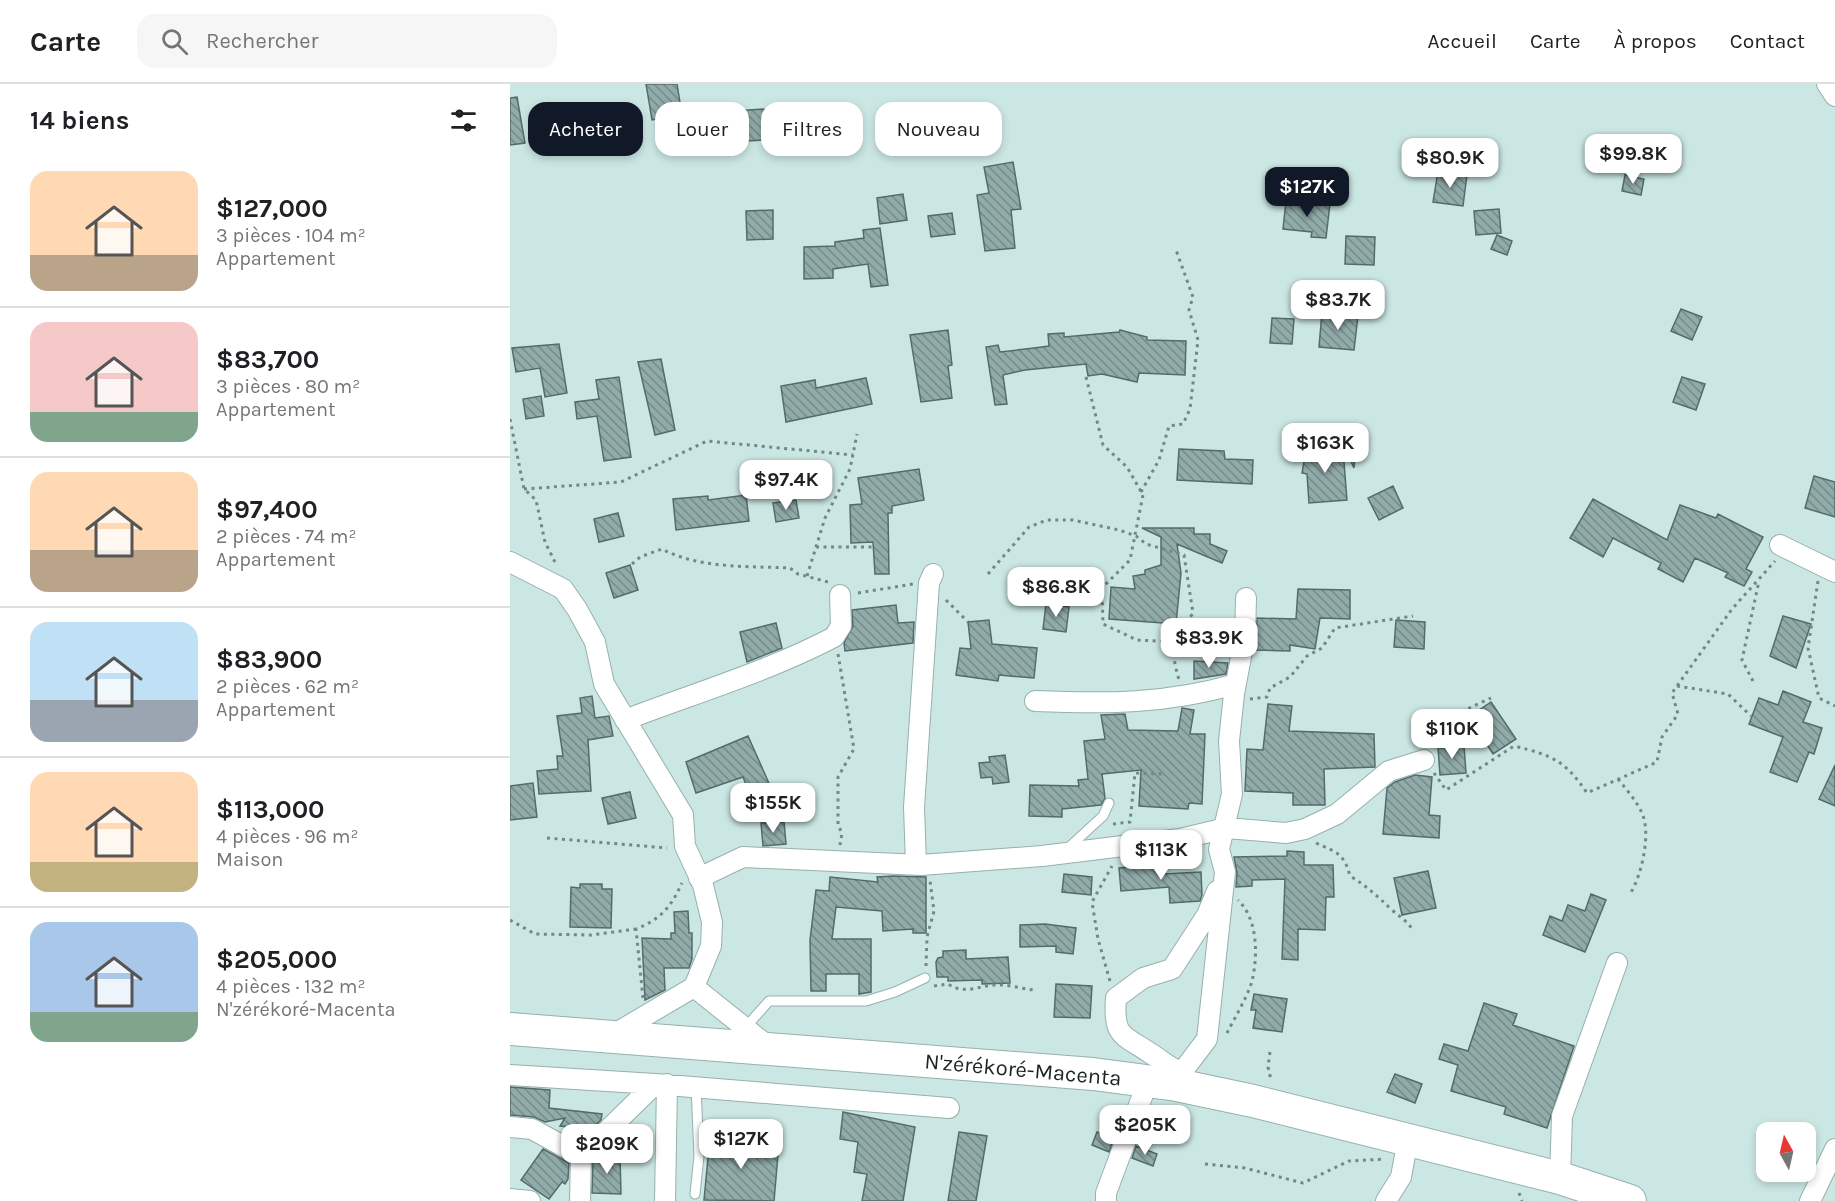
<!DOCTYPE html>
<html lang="fr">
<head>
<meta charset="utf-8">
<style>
	body { margin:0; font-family:Karla,sans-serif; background:#f6f6f6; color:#202124; height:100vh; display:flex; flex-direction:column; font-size:22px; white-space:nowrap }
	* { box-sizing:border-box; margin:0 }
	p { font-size:20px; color:#757577 }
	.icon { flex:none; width:33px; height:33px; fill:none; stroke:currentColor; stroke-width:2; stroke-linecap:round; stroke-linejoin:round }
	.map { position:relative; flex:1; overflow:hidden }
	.details { display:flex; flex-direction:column; background:#fff; width:510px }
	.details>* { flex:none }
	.hud { position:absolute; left:18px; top:18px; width:570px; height:54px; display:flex; gap:12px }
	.needle { width:39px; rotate:352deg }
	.controls { position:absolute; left:1246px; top:1038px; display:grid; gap:12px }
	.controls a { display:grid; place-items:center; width:60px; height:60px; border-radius:12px; background:#fff; box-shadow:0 3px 9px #0003; font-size:30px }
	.price { position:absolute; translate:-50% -51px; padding:0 14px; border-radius:12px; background:#fff; color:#222; font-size:20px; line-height:39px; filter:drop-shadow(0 2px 3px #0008) }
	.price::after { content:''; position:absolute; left:50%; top:36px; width:18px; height:14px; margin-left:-9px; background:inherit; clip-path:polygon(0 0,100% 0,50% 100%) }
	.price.selected { background:#111827; color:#fff }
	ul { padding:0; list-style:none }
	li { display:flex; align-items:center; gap:18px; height:150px; padding:0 30px }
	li+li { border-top:2px solid #e0e0e0 }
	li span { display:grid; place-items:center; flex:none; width:168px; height:120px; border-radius:18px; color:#555 }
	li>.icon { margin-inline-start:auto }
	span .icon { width:72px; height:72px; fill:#fffc; stroke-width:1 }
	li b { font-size:26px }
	h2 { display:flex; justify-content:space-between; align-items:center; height:72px; padding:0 30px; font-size:26px }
	.tag { padding:0 21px; border-radius:18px; background:#fff; box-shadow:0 3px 9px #0003; font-size:21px; line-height:54px }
	.tag.selected { background:#111827; color:#fff }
	header { display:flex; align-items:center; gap:36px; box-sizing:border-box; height:84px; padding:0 30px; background:#fff; border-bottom:2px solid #e0e0e0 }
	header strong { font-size:28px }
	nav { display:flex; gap:33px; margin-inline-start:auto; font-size:21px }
	.search { width:420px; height:54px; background:#f6f6f6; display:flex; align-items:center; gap:15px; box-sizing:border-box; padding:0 21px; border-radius:18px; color:#757577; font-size:22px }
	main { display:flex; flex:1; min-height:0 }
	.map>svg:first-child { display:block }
</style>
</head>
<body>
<header>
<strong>Carte</strong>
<div class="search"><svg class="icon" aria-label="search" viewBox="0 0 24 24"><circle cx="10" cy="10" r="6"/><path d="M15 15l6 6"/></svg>Rechercher</div>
<nav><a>Accueil</a><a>Carte</a><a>À propos</a><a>Contact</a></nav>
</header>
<main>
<section class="details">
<h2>14 biens<svg class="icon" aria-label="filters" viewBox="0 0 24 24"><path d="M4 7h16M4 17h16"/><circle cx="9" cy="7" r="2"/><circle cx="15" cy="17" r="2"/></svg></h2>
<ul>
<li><span style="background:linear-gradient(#ffd9b3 70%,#b9a48a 0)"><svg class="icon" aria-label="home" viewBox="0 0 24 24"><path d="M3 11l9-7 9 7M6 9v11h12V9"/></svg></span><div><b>$127,000</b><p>3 pièces · 104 m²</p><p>Appartement</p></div></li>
<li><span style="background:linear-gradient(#f6c9c9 75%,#7fa58c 0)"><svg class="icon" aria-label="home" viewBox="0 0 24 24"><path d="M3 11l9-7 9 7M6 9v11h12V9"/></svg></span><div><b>$83,700</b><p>3 pièces · 80 m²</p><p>Appartement</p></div></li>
<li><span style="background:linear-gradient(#ffd9b3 65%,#b9a48a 0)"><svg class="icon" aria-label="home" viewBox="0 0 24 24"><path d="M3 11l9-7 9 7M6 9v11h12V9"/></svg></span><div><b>$97,400</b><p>2 pièces · 74 m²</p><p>Appartement</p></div></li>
<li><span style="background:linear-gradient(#bfe0f5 65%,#9aa5b1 0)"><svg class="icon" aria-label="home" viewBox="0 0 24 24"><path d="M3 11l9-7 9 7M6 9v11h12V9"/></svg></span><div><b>$83,900</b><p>2 pièces · 62 m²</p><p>Appartement</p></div></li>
<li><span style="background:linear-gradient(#ffd9b3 75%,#c2b280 0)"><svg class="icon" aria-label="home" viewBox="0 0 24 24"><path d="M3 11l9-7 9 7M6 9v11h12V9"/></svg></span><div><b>$113,000</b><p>4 pièces · 96 m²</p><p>Maison</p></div></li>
<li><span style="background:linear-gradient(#a9c7e8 75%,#7fa58c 0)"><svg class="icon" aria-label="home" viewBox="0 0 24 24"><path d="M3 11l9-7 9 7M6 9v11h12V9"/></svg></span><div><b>$205,000</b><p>4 pièces · 132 m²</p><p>N'zérékoré-Macenta</p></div></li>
</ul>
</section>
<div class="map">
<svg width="1325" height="1117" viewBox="0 0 1325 1117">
	<defs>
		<pattern id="building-back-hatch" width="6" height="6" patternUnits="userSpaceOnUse" patternTransform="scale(1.5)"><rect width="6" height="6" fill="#90aba9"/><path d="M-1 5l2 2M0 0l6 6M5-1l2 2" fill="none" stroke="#758b89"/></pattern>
	</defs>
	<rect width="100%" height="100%" fill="#cbe7e4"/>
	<path fill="url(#building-back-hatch)" stroke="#536c6b" stroke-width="1.5" d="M 136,0 L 167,0 L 172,31 L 142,36 Z
		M 7,13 L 15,59 L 0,61 L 0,14 Z
		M 254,25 L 256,56 L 222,58 L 223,27 Z
		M 503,78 L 511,125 L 501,126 L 505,164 L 475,167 L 467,111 L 479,109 L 474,83 Z
		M 928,87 L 957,91 L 953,122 L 923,118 Z
		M 1115,91 L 1134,95 L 1131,111 L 1112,107 Z
		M 393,110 L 397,136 L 370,140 L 367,114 Z
		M 776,117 L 820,120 L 816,154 L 801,153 L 802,148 L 773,145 Z
		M 989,125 L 991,149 L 966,151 L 964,127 Z
		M 263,126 L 263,155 L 237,156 L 236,127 Z
		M 442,129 L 445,150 L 421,153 L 418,132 Z
		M 370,144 L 378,201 L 361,203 L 358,180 L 323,185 L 323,194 L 294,195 L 294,163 L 325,162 L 325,158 L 354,154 L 353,146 Z
		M 987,151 L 1002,157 L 997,171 L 981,165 Z
		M 836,152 L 865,153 L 864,181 L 835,180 Z
		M 1171,225 L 1192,233 L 1182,256 L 1161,247 Z
		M 812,228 L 848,232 L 844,266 L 809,263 Z
		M 762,234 L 784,235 L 782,260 L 760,259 Z
		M 438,246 L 442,281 L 438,282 L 442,314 L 411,318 L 400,251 Z
		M 610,246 L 637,253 L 637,256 L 676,257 L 675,291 L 629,289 L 627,298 L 592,290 L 578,292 L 576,280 L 515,286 L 493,291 L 497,320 L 485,321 L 476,263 L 488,261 L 490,268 L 524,264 L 539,262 L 538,250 L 554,249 L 554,253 L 609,248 Z
		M 49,260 L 57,309 L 35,313 L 30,284 L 6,288 L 2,264 Z
		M 151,275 L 165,346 L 145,351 L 128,278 Z
		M 109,293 L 121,373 L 94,377 L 87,332 L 67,335 L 65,318 L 89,315 L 86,296 Z
		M 1172,293 L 1195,300 L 1186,326 L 1163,318 Z
		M 356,294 L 362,320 L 276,338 L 271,302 L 305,296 L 306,304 Z
		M 31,312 L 34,332 L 16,335 L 13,315 Z
		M 829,352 L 846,353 L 844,384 Z
		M 797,361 L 833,366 L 837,416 L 799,419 L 797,390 L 792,389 Z
		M 669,365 L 714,367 L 715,375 L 743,376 L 742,400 L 667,396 Z
		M 409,385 L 414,416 L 382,422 L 382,429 L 378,429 L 379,490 L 365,490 L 363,458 L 341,459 L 340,421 L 352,420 L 348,394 Z
		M 1304,392 L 1325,398 L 1325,433 L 1295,424 Z
		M 883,402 L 893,424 L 869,436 L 858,414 Z
		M 236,411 L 239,437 L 166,446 L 163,415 L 198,412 L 198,416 Z
		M 1083,415 L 1157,456 L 1170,421 L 1206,434 L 1208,430 L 1253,453 L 1236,485 L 1242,488 L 1234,502 L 1215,493 L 1218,489 L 1185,474 L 1173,498 L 1148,485 L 1151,479 L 1103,454 L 1093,473 L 1060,454 Z
		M 286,416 L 289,434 L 266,438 L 263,419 Z
		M 108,429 L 114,452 L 89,458 L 84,435 Z
		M 632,444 L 684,444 L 684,450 L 700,450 L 700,460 L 717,467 L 712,479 L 667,460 L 671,489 L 666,540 L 599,535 L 601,503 L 625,505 L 623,492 L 635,490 L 635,486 L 651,481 L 651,453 Z
		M 120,481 L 128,506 L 104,514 L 96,489 Z
		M 788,505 L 840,506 L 840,535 L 810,534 L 805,565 L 780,561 L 780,567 L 745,566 L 747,534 L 786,535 Z
		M 536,520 L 559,523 L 556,548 L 533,545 Z
		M 386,521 L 388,539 L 404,538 L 403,559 L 335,567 L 334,559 L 343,542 L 342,526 Z
		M 1273,532 L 1301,540 L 1286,584 L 1260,572 Z
		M 479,536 L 482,560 L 527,564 L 524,594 L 489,591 L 488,597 L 446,591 L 450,564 L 461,565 L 458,538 Z
		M 886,536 L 915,538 L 914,565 L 884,563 Z
		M 266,539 L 272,564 L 237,578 L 230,548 Z
		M 684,577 L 718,579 L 716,590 L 684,595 Z
		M 1273,607 L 1301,618 L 1293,638 L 1312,644 L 1304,670 L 1299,668 L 1287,698 L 1260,688 L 1273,653 L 1239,640 L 1249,614 L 1268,621 Z
		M 82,612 L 85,634 L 99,632 L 103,652 L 78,656 L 81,707 L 29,710 L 27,687 L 48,685 L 47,672 L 53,672 L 47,632 L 72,629 L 70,614 Z
		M 981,618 L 1006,655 L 983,670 L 959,633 Z
		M 758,620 L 782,622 L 779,647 L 864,650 L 865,683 L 814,685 L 815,721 L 783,721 L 783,709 L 735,707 L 737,665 L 753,666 Z
		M 672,624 L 684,626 L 680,650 L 695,650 L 692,720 L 679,719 L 678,725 L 629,722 L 631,686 L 592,690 L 595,714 L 591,721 L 552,725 L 552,733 L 519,732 L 520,701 L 569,702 L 568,696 L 578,695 L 574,657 L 595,655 L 591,631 L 615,630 L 618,646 L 668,647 Z
		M 238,652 L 262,706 L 241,713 L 233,693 L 186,709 L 176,678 Z
		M 954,662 L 956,689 L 930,691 L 928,664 Z
		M 495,671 L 499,698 L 483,700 L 482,693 L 471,694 L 469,679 L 480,678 L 479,673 Z
		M 1325,681 L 1325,722 L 1309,715 Z
		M 905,691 L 922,693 L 919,731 L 930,732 L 929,754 L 873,750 L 877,704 L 885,698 Z
		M 23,699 L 27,733 L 0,736 L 0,702 Z
		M 120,708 L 126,734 L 98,740 L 92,714 Z
		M 274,738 L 276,760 L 253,762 L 251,739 Z
		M 777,767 L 794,768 L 794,781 L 823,781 L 824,813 L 816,813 L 815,846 L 788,845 L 788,876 L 772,875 L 775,795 L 742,796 L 742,802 L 726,803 L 727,789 L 724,773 L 777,772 Z
		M 651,774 L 653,790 L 691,788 L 692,811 L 690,817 L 660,819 L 659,803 L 611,807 L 609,784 L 621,783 L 620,777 Z
		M 918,787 L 926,824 L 892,831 L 884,794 Z
		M 554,790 L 582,793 L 581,811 L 552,808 Z
		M 383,792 L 416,793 L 416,849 L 403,849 L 403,845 L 373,847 L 372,827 L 326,823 L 322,855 L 361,855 L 361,908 L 349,910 L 349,890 L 316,890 L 316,907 L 301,907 L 300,856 L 306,806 L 319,807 L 320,793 L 368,798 L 367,793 Z
		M 70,800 L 92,800 L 92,805 L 102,805 L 101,844 L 60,843 L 61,803 L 70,804 Z
		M 1081,810 L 1096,816 L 1075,868 L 1033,851 L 1040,832 L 1052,837 L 1058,821 L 1075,827 Z
		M 178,827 L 179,849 L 182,849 L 182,875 L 179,884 L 154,884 L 155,906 L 135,916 L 132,854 L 161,855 L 161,849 L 165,849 L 164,828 Z
		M 535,840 L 566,844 L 563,870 L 546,868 L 546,862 L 510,863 L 510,841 Z
		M 456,866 L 456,875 L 498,873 L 500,899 L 472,900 L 472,896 L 438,897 L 438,893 L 427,893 L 426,878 L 428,874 L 433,873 L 433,867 Z
		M 546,900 L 582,902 L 580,934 L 544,933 Z
		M 744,910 L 777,915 L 772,948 L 743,944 L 746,926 L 741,926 Z
		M 974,919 L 1007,930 L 1003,941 L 1064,962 L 1037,1044 L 994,1030 L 996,1023 L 941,1007 L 948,981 L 929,975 L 934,960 L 958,967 Z
		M 885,990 L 912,1000 L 905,1019 L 877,1008 Z
		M 0,1003 L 40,1006 L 39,1024 L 92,1030 L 91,1036 L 81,1045 L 50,1042 L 55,1034 L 35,1038 L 24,1033 L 0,1031 Z
		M 333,1028 L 405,1043 L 393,1117 L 352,1117 L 357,1090 L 344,1088 L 348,1058 L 330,1055 Z
		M 449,1048 L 477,1052 L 466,1117 L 438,1117 Z
		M 587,1048 L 604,1054 L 599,1068 L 582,1061 Z
		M 200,1053 L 269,1059 L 264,1117 L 194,1116 Z
		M 626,1062 L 647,1070 L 643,1082 L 622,1074 Z
		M 33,1065 L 59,1079 L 58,1095 L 55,1100 L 52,1098 L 39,1115 L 11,1096 Z
		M 89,1071 L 110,1072 L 111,1110 L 82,1109 L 83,1077 Z"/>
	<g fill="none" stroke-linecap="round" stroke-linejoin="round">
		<g stroke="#96b0ae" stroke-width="11">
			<path id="service" d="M 557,765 L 593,732 L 599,719
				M 235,944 L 259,917 L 356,917 L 385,908 L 415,894
				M 185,1110 L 189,1072 L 186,1003"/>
		</g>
		<g stroke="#96b0ae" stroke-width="22">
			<path id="minor" d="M 1317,0 L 1325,12
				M 1270,461 L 1325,488
				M 0,478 L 53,505 L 67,525 L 85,558 L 94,600 L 173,731 L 175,762 L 193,801 L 202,838 L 201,862 L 184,903 L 259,963
				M 525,617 C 597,620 656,620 726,600
				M 115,636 C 185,609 257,588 324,553 L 331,542 L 330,511
				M 406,780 L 404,723 L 419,499 L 423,490
				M 189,794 L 233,773 L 411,781 L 532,772 L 670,755 L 716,744 L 776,749 L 795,745 L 827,730 L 879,687 L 914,676
				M 101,952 L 184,903
				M 672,988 C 658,984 652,976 640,969 C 612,950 603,953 606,914 L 633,894 L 662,885 L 697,831 L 707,807
				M 0,991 L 145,1000
				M 667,1001 L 672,988 L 697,955 L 715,788 L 709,765 L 722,710 L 719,657 L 724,610 L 735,552 L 736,514
				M 0,1043 L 22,1045 L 71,1072
				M 1050,1094 L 1052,1032 L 1107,879
				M 0,1115 L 20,1117
				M 70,1117 L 71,1072 L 145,1000 L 439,1024
				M 155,1117 L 157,1000
				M 596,1117 L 596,1109 L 638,997
				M 876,1117 L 891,1093 L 898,1055
				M 1300,1117 L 1325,1065"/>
		</g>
		<g stroke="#96b0ae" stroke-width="34">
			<path id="trunk" d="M 0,945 L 583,990 L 667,1001 L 743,1017 L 1050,1094 L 1120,1117"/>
		</g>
		<path stroke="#738785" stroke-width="3" stroke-dasharray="3 4.5" stroke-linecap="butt" d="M 576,293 L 593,361 L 617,383 L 633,411 L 620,476 L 592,504 L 593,540 L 627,556 L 664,558
			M 0,335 L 14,405 L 26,416 L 35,458 L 46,480
			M 14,405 L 111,398 L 197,357 L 343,371
			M 631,408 L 649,376 L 659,342 L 673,340 L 680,325 L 688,256 L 679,226 L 683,213 L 666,166
			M 306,463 L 363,463
			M 122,480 L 130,473 L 152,465 C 190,485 238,482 280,484 L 288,490 L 318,498
			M 478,490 L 519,443 L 537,436 L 563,436 L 609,446 L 626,452 L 636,460 L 674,471 L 683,529 C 663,559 659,560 669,596
			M 297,492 L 315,434 L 340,385 L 347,350
			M 1308,497 L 1298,564 L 1309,614 L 1325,622
			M 348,509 L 403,500
			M 436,516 L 458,538
			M 328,570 L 344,665 L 328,693 L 328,741 L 332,749 L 330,761
			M 1243,597 L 1232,576 L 1249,497
			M 1167,602 L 1218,610 L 1241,632
			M 740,615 L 757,613 L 760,604 L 780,593 L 797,572 L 812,564 L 825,544 L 903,532
			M 923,663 L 955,626 L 981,614
			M 924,689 L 936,706 L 1004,662 C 1041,671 1055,676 1077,709 L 1147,678 L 1152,653 L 1168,630 L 1162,609 L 1222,525 L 1265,477
			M 1108,695 C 1116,705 1125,715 1131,727 C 1142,747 1132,791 1120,810
			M 603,740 L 620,738 L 625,689 L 654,690
			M 37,754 L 157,764
			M 806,759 C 826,768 834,769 840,792 C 858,803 867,812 882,826 C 890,833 896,836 903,846
			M 0,836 L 25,850 L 81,851 L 126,845
			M 416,882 L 417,853 L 424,827 L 420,797
			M 600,897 L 588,855 L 582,818 L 602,782
			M 424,902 L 438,900 C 456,912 471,900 490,901 C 501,901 513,905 524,906
			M 133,914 L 126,845 C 151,835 161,823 172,799
			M 717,949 C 725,933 737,914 742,897 C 748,872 748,835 728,816
			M 760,968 L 758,983 L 761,996
			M 695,1080 L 735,1084 L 793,1099 L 839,1077 L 875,1075
			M 1009,1109 L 1012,1117"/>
		<use href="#service" stroke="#fff" stroke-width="9"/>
		<use href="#minor" stroke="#fff" stroke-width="20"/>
		<use href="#trunk" stroke="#fff" stroke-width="32"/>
	</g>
	<g text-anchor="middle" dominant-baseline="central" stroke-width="4.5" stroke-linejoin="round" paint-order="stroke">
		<g font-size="22" fill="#192423" stroke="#fff">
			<text transform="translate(513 986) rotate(5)">N'zérékoré-Macenta</text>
		</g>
	</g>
</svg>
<div class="controls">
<a><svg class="needle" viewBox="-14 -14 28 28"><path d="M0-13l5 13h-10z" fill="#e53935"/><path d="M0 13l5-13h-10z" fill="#757577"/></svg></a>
</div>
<b class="price" style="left:1123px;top:101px">$99.8K</b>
<b class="price" style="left:940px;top:105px">$80.9K</b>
<b class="price selected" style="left:797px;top:134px">$127K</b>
<b class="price" style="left:828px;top:247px">$83.7K</b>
<b class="price" style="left:815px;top:390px">$163K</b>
<b class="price" style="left:276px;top:427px">$97.4K</b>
<b class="price" style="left:546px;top:534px">$86.8K</b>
<b class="price" style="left:699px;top:585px">$83.9K</b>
<b class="price" style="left:942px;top:676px">$110K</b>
<b class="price" style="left:263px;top:750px">$155K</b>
<b class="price" style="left:651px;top:797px">$113K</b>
<b class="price" style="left:635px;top:1072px">$205K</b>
<b class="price" style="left:231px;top:1086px">$127K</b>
<b class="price" style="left:97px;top:1091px">$209K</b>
<div class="hud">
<a class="tag selected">Acheter</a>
<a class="tag">Louer</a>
<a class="tag">Filtres</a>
<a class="tag">Nouveau</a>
</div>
</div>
</main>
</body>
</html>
